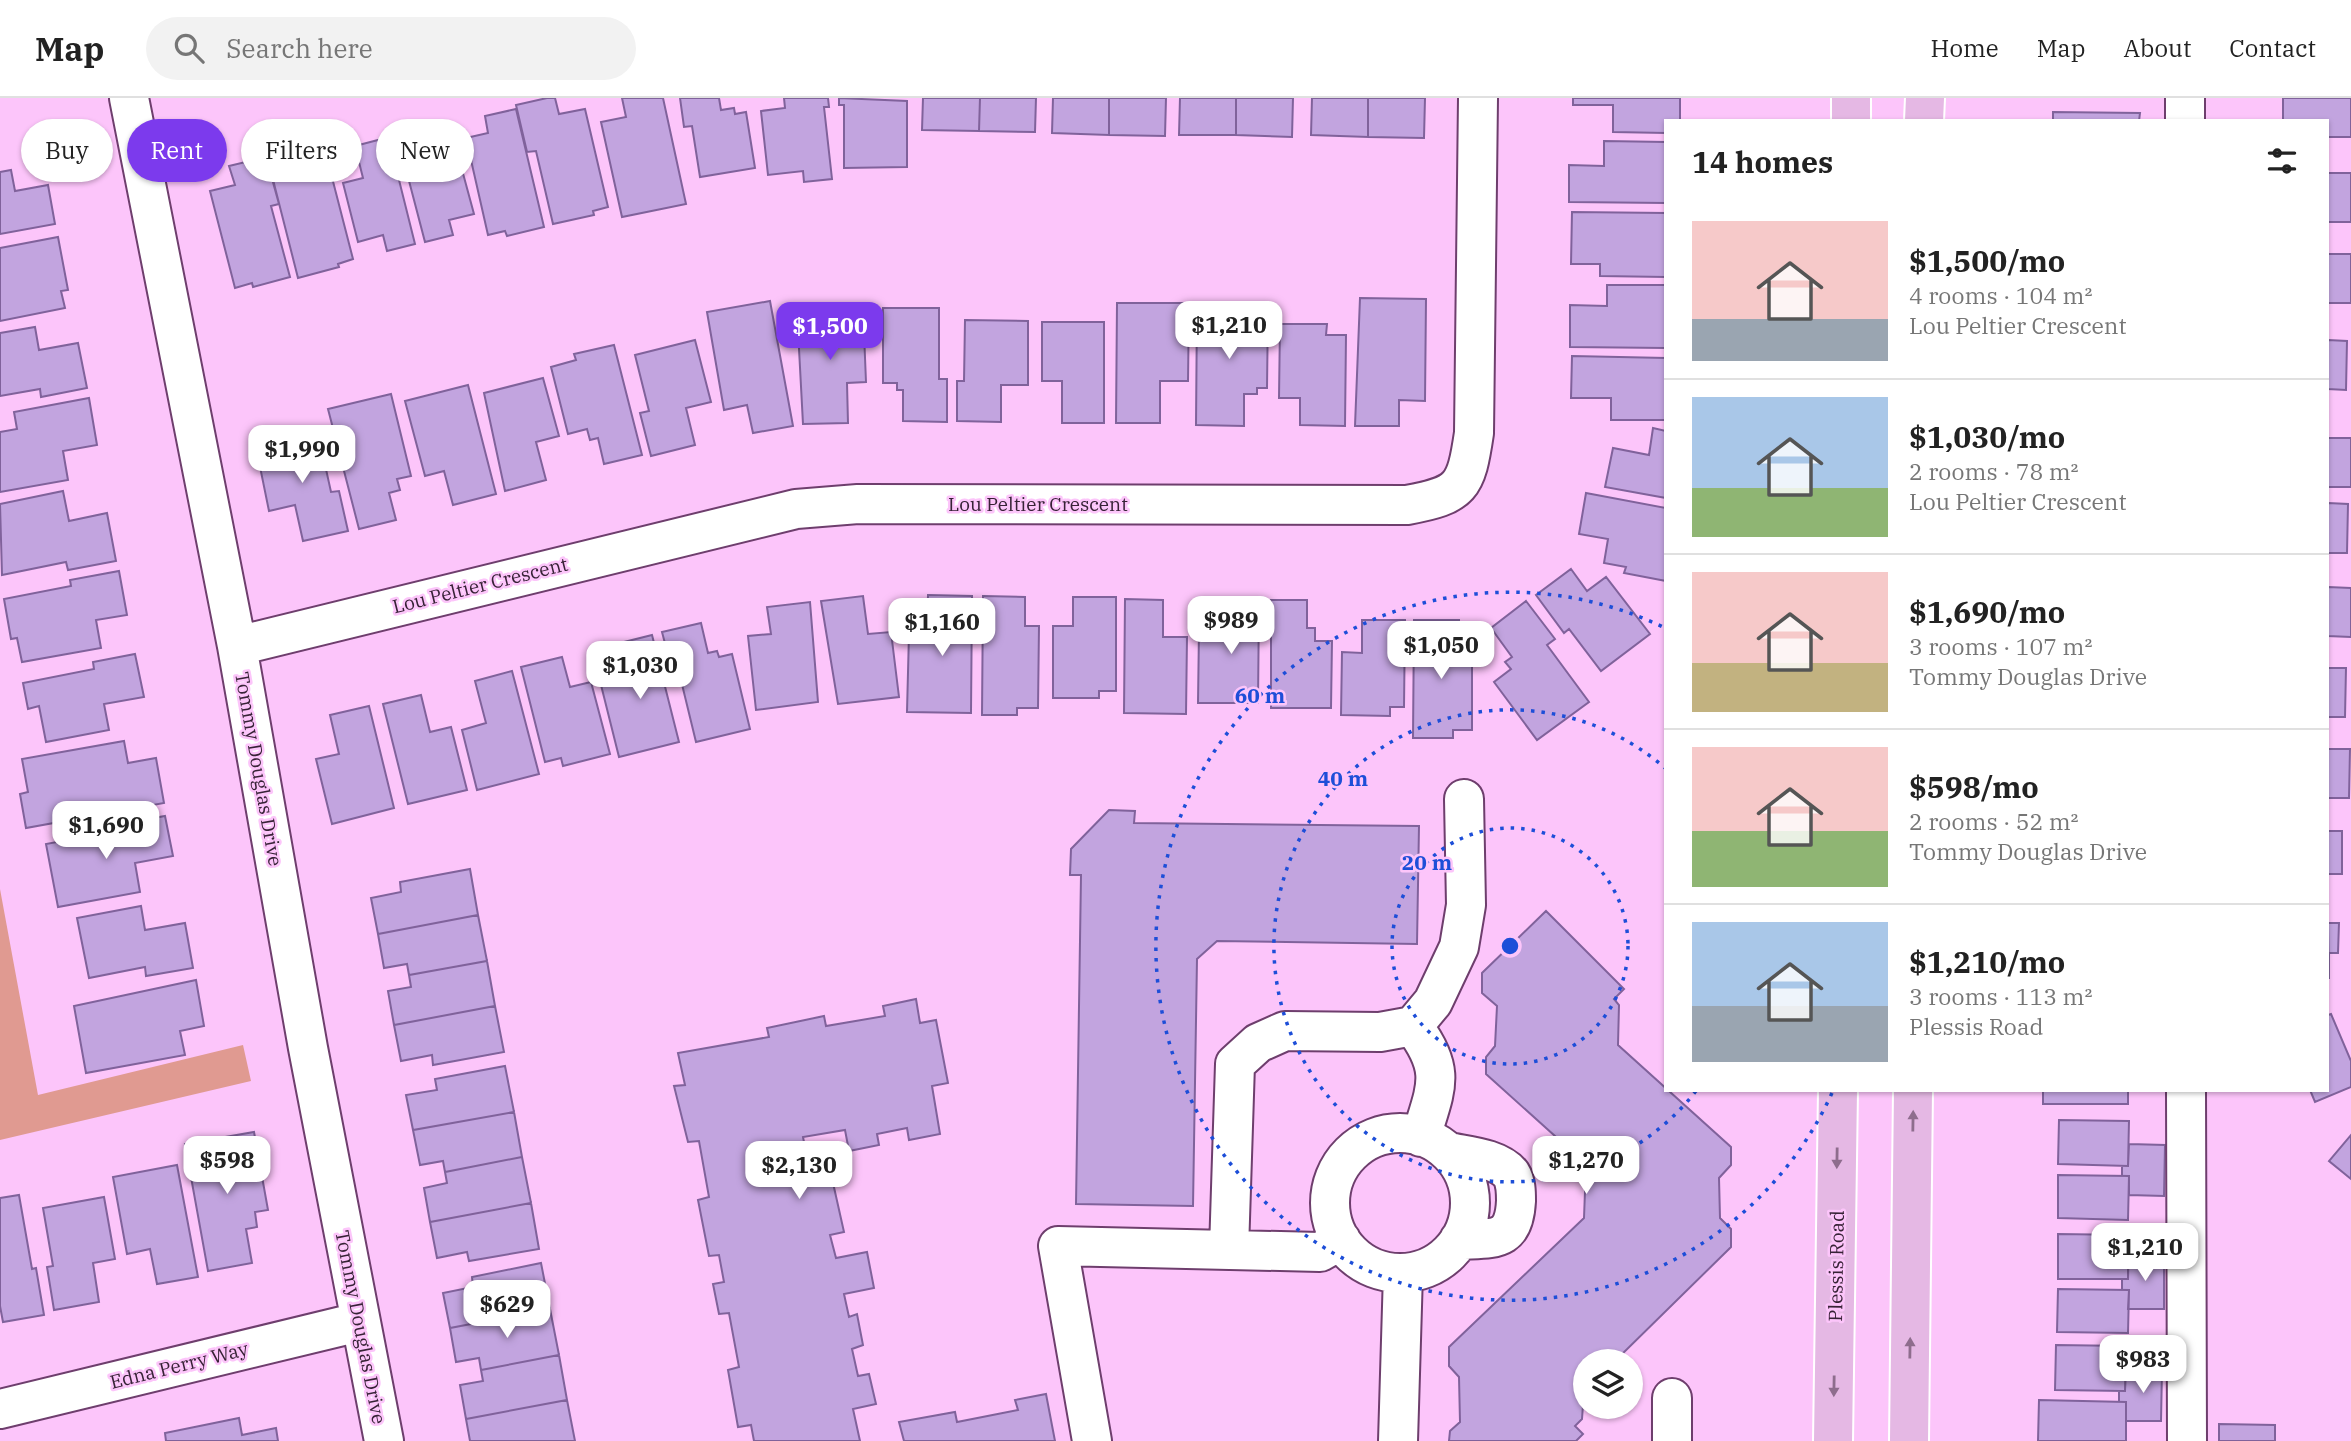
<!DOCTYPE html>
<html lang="en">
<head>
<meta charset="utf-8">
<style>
	body { margin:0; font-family:"IBM Plex Serif",serif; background:#f2f2f2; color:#222; height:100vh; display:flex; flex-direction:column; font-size:26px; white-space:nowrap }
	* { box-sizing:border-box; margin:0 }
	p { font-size:23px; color:#767676 }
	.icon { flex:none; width:38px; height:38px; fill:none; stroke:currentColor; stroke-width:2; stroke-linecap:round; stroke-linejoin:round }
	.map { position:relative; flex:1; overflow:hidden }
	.side { position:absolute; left:1664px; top:21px; width:665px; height:973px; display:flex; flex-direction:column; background:#fff; border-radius:0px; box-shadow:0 2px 5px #0004 }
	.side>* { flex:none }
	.top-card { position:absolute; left:21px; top:21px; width:665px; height:63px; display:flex; gap:14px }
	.controls { position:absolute; left:1573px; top:1251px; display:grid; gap:14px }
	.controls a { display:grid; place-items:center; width:70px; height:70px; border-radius:50%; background:#fff; box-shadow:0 2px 5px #0004; font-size:35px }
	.price { position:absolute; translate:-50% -60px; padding:0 16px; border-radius:14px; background:#fff; color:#222; font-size:23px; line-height:46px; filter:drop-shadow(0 2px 4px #0008) }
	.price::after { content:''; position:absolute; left:50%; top:42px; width:21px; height:16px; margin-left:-10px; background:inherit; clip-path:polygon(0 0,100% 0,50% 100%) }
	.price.current { background:#7c3aed; color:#fff }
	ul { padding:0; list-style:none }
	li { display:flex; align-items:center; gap:21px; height:175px; padding:0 28px }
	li+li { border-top:2px solid #e0e0e0 }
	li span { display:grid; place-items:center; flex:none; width:196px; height:140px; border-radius:0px; color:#555 }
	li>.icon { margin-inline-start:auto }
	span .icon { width:84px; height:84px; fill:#fffc; stroke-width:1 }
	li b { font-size:30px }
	h2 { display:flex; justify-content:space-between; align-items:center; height:84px; padding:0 28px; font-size:30px }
	.chip { padding:0 24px; border-radius:32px; background:#fff; box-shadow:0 2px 5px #0004; font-size:24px; line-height:63px }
	.chip.current { background:#7c3aed; color:#fff }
	header { display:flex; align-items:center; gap:42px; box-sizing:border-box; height:98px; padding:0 35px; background:#fff; border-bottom:2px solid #e0e0e0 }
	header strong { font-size:33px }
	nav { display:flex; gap:38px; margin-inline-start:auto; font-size:24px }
	.search { width:490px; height:63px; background:#f2f2f2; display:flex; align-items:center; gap:18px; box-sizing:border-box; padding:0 24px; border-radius:38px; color:#767676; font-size:26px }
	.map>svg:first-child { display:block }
</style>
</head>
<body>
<header>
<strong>Map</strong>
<div class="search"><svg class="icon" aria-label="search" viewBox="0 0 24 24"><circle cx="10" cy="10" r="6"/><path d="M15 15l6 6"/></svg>Search here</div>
<nav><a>Home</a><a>Map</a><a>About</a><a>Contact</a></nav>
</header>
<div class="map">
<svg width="2351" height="1343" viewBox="0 0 2351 1343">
	<rect width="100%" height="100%" fill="#fcc5fa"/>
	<path fill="#e09a91" d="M 0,791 L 38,997 L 243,947 L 251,983 L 0,1042 Z"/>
	<path fill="#c2a4df" stroke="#80629b" stroke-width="2" d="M 547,0 L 555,0 L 559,16 L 585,11 L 608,109 L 593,113 L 594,117 L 553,126 L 536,53 L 527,54 L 516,7 Z
		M 622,0 L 663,0 L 686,106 L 622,119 L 601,24 L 626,19 Z
		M 680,0 L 719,0 L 721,12 L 734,10 L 735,16 L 746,14 L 755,70 L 700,79 L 692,28 L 684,29 Z
		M 784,0 L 828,0 L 829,9 L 824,9 L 832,81 L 804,84 L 803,73 L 768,77 L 761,13 L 785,10 Z
		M 839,0 L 907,3 L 907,69 L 844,70 L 844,7 L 839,7 Z
		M 923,0 L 980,0 L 979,33 L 922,32 Z
		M 980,0 L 1036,0 L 1035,34 L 979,33 Z
		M 1053,0 L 1109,0 L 1109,37 L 1052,35 Z
		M 1109,0 L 1166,0 L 1165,38 L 1109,37 Z
		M 1180,0 L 1236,0 L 1236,37 L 1179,37 Z
		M 1236,0 L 1293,0 L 1292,39 L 1236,37 Z
		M 1312,0 L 1368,0 L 1368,39 L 1311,37 Z
		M 1368,0 L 1425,0 L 1424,40 L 1368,39 Z
		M 1573,0 L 1680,0 L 1680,23 L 1666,23 L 1666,35 L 1613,34 L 1613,7 L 1573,7 Z
		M 2283,0 L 2351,0 L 2351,39 L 2328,39 L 2328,23 L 2283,23 Z
		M 516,11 L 544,129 L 507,138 L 505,133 L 488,137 L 466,40 L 488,35 L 485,18 Z
		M 2053,14 L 2140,15 L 2139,23 L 2053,23 Z
		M 431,29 L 439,62 L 458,57 L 474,116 L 449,122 L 453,137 L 425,144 L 397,37 Z
		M 397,37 L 408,79 L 399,82 L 415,146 L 387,153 L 383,137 L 358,144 L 343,85 L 363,80 L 355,48 Z
		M 1604,43 L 1666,44 L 1666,105 L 1569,104 L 1569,67 L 1604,68 Z
		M 301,54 L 305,70 L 328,64 L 353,161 L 338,166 L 339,169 L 298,180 L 268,62 Z
		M 266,59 L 279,106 L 271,108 L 290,179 L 253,189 L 252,185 L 235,190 L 210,93 L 235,87 L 229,68 Z
		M 11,72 L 15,93 L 48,87 L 55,126 L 0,136 L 0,74 Z
		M 2328,75 L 2351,75 L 2351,124 L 2328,124 Z
		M 1572,114 L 1666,115 L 1666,179 L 1600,178 L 1600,166 L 1571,166 Z
		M 58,139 L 68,192 L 61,193 L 65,210 L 0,223 L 0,150 Z
		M 2328,156 L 2351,156 L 2351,205 L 2328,205 Z
		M 1607,187 L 1666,187 L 1666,250 L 1570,249 L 1570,207 L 1607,208 Z
		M 1360,200 L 1426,201 L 1425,303 L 1399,302 L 1399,328 L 1355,328 Z
		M 770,203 L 793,328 L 753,335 L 747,307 L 724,312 L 707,214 Z
		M 1117,205 L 1189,205 L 1188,283 L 1160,283 L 1160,325 L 1116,325 Z
		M 1197,207 L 1268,208 L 1267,290 L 1257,290 L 1257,296 L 1244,296 L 1244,328 L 1196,327 Z
		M 863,210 L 866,284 L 847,285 L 848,325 L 803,326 L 797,213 Z
		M 883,210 L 939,210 L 939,281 L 947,281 L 947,324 L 903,323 L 903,292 L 897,292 L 897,285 L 883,285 Z
		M 965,222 L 1028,223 L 1028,287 L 1001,287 L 1001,324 L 957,323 L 957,283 L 964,283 Z
		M 1042,224 L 1104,224 L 1104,325 L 1062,325 L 1062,283 L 1042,283 Z
		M 1280,226 L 1327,226 L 1326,237 L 1346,237 L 1345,328 L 1300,327 L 1300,300 L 1279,300 Z
		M 35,229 L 39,252 L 78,245 L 87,290 L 41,299 L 40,291 L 0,298 L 0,235 Z
		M 695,242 L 711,304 L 686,310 L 695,347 L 651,358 L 640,315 L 649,313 L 635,257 Z
		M 2328,242 L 2347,243 L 2346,292 L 2328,291 Z
		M 614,247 L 642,357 L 604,366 L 598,340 L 590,342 L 587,331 L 568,336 L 551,269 L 576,262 L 574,256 Z
		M 1572,258 L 1666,260 L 1666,322 L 1611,322 L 1611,300 L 1571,300 Z
		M 543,280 L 559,338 L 536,344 L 546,382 L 505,393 L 484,295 Z
		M 468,287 L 496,396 L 453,407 L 444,373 L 425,378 L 405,303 Z
		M 391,296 L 411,378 L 397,381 L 400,392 L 389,395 L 396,422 L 359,431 L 328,311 Z
		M 89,300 L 97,347 L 63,353 L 68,382 L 0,394 L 0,334 L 17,331 L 14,314 Z
		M 1653,330 L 1666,333 L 1666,400 L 1605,389 L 1613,350 L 1649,357 Z
		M 318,335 L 331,394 L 339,393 L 348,433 L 303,443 L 295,407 L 269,413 L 256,349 Z
		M 2328,340 L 2351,340 L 2351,389 L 2328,389 Z
		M 63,393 L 69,423 L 107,415 L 116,463 L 68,472 L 66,464 L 2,477 L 0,406 Z
		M 1586,395 L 1666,410 L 1666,483 L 1624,475 L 1626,469 L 1604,465 L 1608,441 L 1579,436 Z
		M 2328,405 L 2348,406 L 2347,455 L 2328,455 Z
		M 1571,471 L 1587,493 L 1606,479 L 1650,536 L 1601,573 L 1569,531 L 1564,535 L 1536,497 Z
		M 119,473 L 127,517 L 96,522 L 101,550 L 22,564 L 17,540 L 11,541 L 4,501 L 71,488 L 70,482 Z
		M 2328,489 L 2351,490 L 2351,539 L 2328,538 Z
		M 928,497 L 972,498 L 971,615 L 907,614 L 909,535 L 927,535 Z
		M 863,498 L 868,536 L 891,534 L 899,599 L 838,606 L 821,503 Z
		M 983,498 L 1025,499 L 1025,528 L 1039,528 L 1038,610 L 1017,610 L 1017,617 L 982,617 Z
		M 1073,499 L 1116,499 L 1116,593 L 1099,593 L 1099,600 L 1053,600 L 1053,528 L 1073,528 Z
		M 1125,501 L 1163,502 L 1163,539 L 1187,539 L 1186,616 L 1124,615 Z
		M 1220,502 L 1259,503 L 1258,605 L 1198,605 L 1199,532 L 1220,532 Z
		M 1271,502 L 1307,502 L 1307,530 L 1315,530 L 1315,543 L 1332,543 L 1331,610 L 1271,610 Z
		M 1526,503 L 1555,541 L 1547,547 L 1589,604 L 1537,642 L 1494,584 L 1511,571 L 1505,564 L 1512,559 L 1491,530 Z
		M 810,504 L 818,604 L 756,612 L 748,538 L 771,536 L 767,509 Z
		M 1362,522 L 1405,522 L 1404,609 L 1390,609 L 1390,618 L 1341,617 L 1342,554 L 1362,555 Z
		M 1414,522 L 1459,522 L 1459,551 L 1472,551 L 1472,632 L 1453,632 L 1453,640 L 1413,640 Z
		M 701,525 L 708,555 L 717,553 L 719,559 L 732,556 L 750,631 L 696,644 L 679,574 L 673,576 L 662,534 Z
		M 652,537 L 679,644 L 619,659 L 601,587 L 625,581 L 616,546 Z
		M 135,556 L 144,599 L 104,606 L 109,632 L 46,644 L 39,608 L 28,611 L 23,585 L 94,571 L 93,564 Z
		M 562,559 L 570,589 L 591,584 L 610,656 L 563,668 L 561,660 L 545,664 L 521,569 Z
		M 2328,570 L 2346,570 L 2345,619 L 2328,619 Z
		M 512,573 L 539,676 L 477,692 L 462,632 L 486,625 L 475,583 Z
		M 421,597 L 430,634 L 451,629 L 467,692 L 408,706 L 383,606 Z
		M 369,608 L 394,710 L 332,726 L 316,661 L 339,656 L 330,617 Z
		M 124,643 L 128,665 L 156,660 L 164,705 L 26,730 L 20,696 L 28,694 L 22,661 Z
		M 2328,651 L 2350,651 L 2349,700 L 2328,700 Z
		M 1109,712 L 1135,713 L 1134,725 L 1419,728 L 1417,846 L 1217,843 L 1197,861 L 1193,1108 L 1076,1106 L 1081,777 L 1070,777 L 1071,751 Z
		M 165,718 L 173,758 L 135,765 L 140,794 L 58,809 L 46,746 L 122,732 L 121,726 Z
		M 2328,733 L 2342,733 L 2342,776 L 2328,776 Z
		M 470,771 L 478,817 L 378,836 L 371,800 L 401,794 L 400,784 Z
		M 141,808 L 145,832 L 185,825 L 193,870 L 146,878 L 145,869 L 89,880 L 77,820 Z
		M 1546,813 L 1624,891 L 1614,901 L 1619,907 L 1618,947 L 1731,1049 L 1731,1067 L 1719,1080 L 1720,1120 L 1731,1131 L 1731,1149 L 1614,1264 L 1586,1264 L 1582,1321 L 1575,1328 L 1583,1336 L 1576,1343 L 1449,1343 L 1450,1333 L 1460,1324 L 1459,1279 L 1449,1268 L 1449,1249 L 1584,1120 L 1586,1066 L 1486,976 L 1486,959 L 1495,948 L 1497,908 L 1482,895 L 1482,875 Z
		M 478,817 L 487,863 L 409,877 L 407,866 L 384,870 L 378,836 Z
		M 2328,825 L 2339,825 L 2338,855 L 2329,855 L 2329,881 Z
		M 487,863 L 495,908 L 394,927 L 388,893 L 411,889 L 409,877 Z
		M 196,882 L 204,928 L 180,933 L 185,957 L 86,975 L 74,908 Z
		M 916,901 L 920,925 L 936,922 L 948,985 L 932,988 L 940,1036 L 909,1042 L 907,1030 L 877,1036 L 879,1047 L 849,1053 L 845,1032 L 803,1039 L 811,1080 L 831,1076 L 844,1134 L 830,1137 L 836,1160 L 867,1154 L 874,1190 L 844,1196 L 849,1219 L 857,1216 L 863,1247 L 852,1251 L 858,1278 L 869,1276 L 876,1306 L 853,1311 L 860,1343 L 754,1343 L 751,1327 L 738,1329 L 728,1272 L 739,1269 L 729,1215 L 719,1216 L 713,1186 L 724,1184 L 719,1157 L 709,1158 L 698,1102 L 709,1099 L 699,1043 L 688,1044 L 674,988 L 685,987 L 678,955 L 769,939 L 767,930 L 824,918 L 826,928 L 885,918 L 883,908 Z
		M 495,908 L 504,954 L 433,967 L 432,957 L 401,963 L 394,927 Z
		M 2331,916 L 2351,963 L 2351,989 L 2315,1004 L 2310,992 L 2328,992 L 2328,917 Z
		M 505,968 L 514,1014 L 413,1032 L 406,997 L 437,992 L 435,981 Z
		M 2043,992 L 2128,992 L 2128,1006 L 2043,1006 Z
		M 514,1014 L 522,1059 L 445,1074 L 443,1063 L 420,1067 L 413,1032 Z
		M 2059,1022 L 2129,1023 L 2128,1068 L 2058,1066 Z
		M 254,1034 L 268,1112 L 255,1114 L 257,1129 L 246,1131 L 252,1165 L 208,1173 L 185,1046 Z
		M 2351,1037 L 2351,1081 L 2329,1063 Z
		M 2129,1046 L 2165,1047 L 2164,1098 L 2129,1097 L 2129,1078 L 2122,1078 L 2122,1068 L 2128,1068 Z
		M 522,1059 L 531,1105 L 430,1124 L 424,1090 L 447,1085 L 445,1074 Z
		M 177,1067 L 198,1179 L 157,1186 L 150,1151 L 127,1156 L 113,1079 Z
		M 2058,1077 L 2129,1078 L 2128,1122 L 2058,1120 Z
		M 19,1097 L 32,1171 L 36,1170 L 44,1217 L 3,1224 L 0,1208 L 0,1100 Z
		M 104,1099 L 115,1161 L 93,1165 L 99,1204 L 54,1212 L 47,1169 L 53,1168 L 43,1110 Z
		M 531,1105 L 539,1151 L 469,1163 L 467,1154 L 437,1160 L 430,1124 Z
		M 2058,1136 L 2129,1137 L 2128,1181 L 2058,1181 Z
		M 2128,1160 L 2164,1160 L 2164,1211 L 2128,1211 L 2129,1192 L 2122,1192 L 2122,1181 L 2128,1181 Z
		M 541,1165 L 550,1211 L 450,1230 L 443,1195 L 473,1189 L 472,1179 Z
		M 2058,1191 L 2129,1192 L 2128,1235 L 2057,1234 Z
		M 550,1211 L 559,1257 L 481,1272 L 479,1260 L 456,1264 L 450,1230 Z
		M 2056,1247 L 2126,1248 L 2125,1293 L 2055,1292 Z
		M 559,1257 L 567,1302 L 466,1321 L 460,1287 L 483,1283 L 481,1272 Z
		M 2126,1272 L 2162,1272 L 2161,1323 L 2126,1323 L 2126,1304 L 2119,1304 L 2119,1293 L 2125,1293 Z
		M 1046,1296 L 1055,1343 L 904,1343 L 899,1324 L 955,1314 L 957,1324 L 1018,1312 L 1015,1302 Z
		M 567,1302 L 575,1343 L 470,1343 L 466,1321 Z
		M 2039,1302 L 2126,1304 L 2126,1343 L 2038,1343 Z
		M 239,1320 L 242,1337 L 276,1330 L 278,1343 L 166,1343 L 165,1335 Z
		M 2219,1326 L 2275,1327 L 2275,1343 L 2219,1343 Z"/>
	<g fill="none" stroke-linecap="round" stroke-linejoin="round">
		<g stroke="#6e3e6d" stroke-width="42">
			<path id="minor" d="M 129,0 L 237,548 L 308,950 L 384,1343
				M 2185,0 L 2185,23
				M 237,548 L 796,411 L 858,406 L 1407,407 C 1462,397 1466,389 1474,335 L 1478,0
				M 1413,928 C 1447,973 1436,989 1421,1039
				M 2186,992 L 2187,1343
				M1330 1105a70 70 0 1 1 140 0a70 70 0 1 1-140 0Z
				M 1449,1054 C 1468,1058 1498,1060 1511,1076 C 1516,1084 1516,1094 1516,1103 C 1514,1145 1494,1140 1459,1142
				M 1229,1152 L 1235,966 L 1258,945 L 1285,933 L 1380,934 L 1413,928 L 1433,904 L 1459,849 L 1466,807 L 1464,701
				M 0,1311 L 359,1224
				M 1092,1343 L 1058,1148 L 1320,1154 L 1341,1142
				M 1398,1343 L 1403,1175
				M 1672,1343 L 1672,1300"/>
		</g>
		<g stroke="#fff" stroke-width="42">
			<path id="major" d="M 1851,23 L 1851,0
				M 1924,23 L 1925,0
				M 1833,1343 L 1838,992
				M 1909,1343 L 1913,992"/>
		</g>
		<use href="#minor" stroke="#fff" stroke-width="38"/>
		<use href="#major" stroke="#e5b8e4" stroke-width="38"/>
	</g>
	<defs><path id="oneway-solid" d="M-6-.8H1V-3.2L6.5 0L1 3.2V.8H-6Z" transform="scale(1.75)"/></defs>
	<g fill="#8e6d8d">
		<use href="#oneway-solid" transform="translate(1913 1023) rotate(-89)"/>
		<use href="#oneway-solid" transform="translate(1837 1060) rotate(91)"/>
		<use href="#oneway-solid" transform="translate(1910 1250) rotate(-89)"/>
		<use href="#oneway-solid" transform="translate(1834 1288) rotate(91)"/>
	</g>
	<g fill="none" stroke="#1d4ed8" stroke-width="3.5" stroke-dasharray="3.5 7">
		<circle cx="1510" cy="848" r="118"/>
		<path d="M1696 993A236 236 0 1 1 1665 670"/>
		<path d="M1832 995A354 354 0 1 1 1665 530"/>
	</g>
	<g text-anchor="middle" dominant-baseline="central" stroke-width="5" stroke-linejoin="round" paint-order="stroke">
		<g font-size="19" fill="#372236" stroke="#fcc5fa">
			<text x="1038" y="406">Lou Peltier Crescent</text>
			<text transform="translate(480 487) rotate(-14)">Lou Peltier Crescent</text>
			<text transform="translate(259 671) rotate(80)">Tommy Douglas Drive</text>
			<text transform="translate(1836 1168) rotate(-89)">Plessis Road</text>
			<text transform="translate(361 1229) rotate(79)">Tommy Douglas Drive</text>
			<text transform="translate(179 1267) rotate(-14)">Edna Perry Way</text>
		</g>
	</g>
	<circle cx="1510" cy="848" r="10" fill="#1d4ed8" stroke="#fcc5fa" stroke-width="3.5"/>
	<g font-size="21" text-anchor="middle" font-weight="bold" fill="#1d4ed8" stroke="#fcc5fa" stroke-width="5" stroke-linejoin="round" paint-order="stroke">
		<text x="1260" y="605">60 m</text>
		<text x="1343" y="688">40 m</text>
		<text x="1427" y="772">20 m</text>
	</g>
</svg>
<div class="controls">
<a><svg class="icon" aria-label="layers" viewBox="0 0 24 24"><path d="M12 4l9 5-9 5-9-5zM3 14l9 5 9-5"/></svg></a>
</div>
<b class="price" style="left:1229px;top:263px">$1,210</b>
<b class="price current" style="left:830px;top:264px">$1,500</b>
<b class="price" style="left:302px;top:387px">$1,990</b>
<b class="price" style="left:1231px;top:558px">$989</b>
<b class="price" style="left:942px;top:560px">$1,160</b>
<b class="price" style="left:1441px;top:583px">$1,050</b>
<b class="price" style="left:640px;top:603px">$1,030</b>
<b class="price" style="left:106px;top:763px">$1,690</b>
<b class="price" style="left:227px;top:1098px">$598</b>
<b class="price" style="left:1586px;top:1098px">$1,270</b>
<b class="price" style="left:799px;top:1103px">$2,130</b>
<b class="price" style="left:2145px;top:1185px">$1,210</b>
<b class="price" style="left:507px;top:1242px">$629</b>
<b class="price" style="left:2143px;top:1297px">$983</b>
<div class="top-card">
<a class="chip">Buy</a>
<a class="chip current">Rent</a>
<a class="chip">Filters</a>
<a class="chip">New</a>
</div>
<section class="side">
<h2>14 homes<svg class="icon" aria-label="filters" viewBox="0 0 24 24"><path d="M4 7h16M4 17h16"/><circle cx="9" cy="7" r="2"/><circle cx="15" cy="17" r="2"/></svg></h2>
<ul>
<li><span style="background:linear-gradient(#f6c9c9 70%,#9aa5b1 0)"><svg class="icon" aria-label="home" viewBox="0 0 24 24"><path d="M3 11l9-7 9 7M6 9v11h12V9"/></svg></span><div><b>$1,500/mo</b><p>4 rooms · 104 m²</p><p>Lou Peltier Crescent</p></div></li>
<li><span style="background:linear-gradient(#a9c7e8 65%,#8fb573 0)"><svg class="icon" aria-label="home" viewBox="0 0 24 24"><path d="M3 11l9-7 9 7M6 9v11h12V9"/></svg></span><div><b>$1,030/mo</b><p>2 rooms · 78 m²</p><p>Lou Peltier Crescent</p></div></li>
<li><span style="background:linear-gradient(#f6c9c9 65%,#c2b280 0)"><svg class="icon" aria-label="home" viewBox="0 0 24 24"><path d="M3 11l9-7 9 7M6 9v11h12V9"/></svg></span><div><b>$1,690/mo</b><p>3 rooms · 107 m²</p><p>Tommy Douglas Drive</p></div></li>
<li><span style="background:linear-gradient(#f6c9c9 60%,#8fb573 0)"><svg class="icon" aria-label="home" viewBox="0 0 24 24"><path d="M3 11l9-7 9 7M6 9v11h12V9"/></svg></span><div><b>$598/mo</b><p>2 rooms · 52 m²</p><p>Tommy Douglas Drive</p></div></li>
<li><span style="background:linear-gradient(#a9c7e8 60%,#9aa5b1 0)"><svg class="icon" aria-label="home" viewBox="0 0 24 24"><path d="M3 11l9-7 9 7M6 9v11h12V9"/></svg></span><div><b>$1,210/mo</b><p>3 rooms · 113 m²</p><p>Plessis Road</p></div></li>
</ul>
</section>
</div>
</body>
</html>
